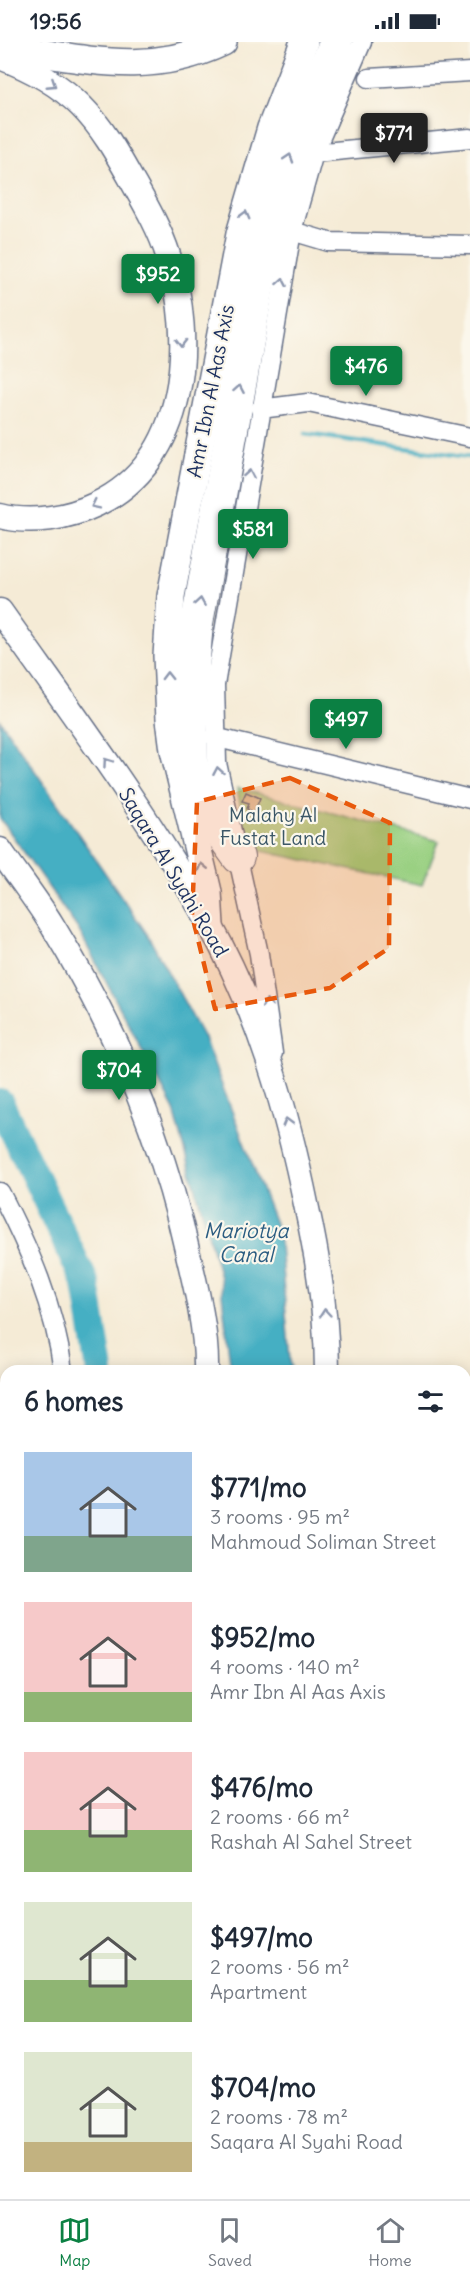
<!DOCTYPE html>
<html lang="en">
<head>
<meta charset="utf-8">
<style>
	body { margin:0; font-family:Delius,sans-serif; background:#f2f2f3; color:#1f2937; height:100vh; display:flex; flex-direction:column; font-size:22px; white-space:nowrap }
	* { box-sizing:border-box; margin:0 }
	p { font-size:20px; color:#747a83 }
	.icon { flex:none; width:33px; height:33px; fill:none; stroke:currentColor; stroke-width:2; stroke-linecap:round; stroke-linejoin:round }
	.map { position:relative; flex:1; overflow:hidden }
	.side { position:absolute; left:0px; top:1323px; width:471px; height:834px; display:flex; flex-direction:column; background:#fff; border-radius:18px 18px 0 0; box-shadow:0 3px 15px #0003 }
	.side>* { flex:none }
	.price { position:absolute; translate:-50% -51px; padding:0 14px; border-radius:6px; background:#0b8043; color:#fff; font-size:20px; line-height:39px; filter:drop-shadow(0 2px 3px #0008) }
	.price::after { content:''; position:absolute; left:50%; top:36px; width:18px; height:14px; margin-left:-9px; background:inherit; clip-path:polygon(0 0,100% 0,50% 100%) }
	.price.on { background:#222; color:#fff }
	ul { padding:0; list-style:none }
	li { display:flex; align-items:center; gap:18px; height:150px; padding:0 24px }
	li span { display:grid; place-items:center; flex:none; width:168px; height:120px; border-radius:0px; color:#555 }
	li>.icon { margin-inline-start:auto }
	span .icon { width:72px; height:72px; fill:#fffc; stroke-width:1 }
	li b { font-size:26px }
	h2 { display:flex; justify-content:space-between; align-items:center; height:72px; padding:0 24px; font-size:26px }
	.status { display:flex; justify-content:space-between; align-items:center; height:42px; padding:0 30px; background:#fff; direction:ltr }
	.status svg { height:16px; fill:currentColor }
	.tabs { display:flex; justify-content:space-around; align-items:center; height:84px; border-top:2px solid #e0e1e3; background:#fff; font-size:16px; color:#747a83 }
	.tabs a { display:grid; justify-items:center; gap:3px }
	.tabs .on { color:#0b8043 }
	.map>svg:first-child { display:block }
</style>
</head>
<body>
<div class="status"><b>19:56</b><svg viewBox="0 0 49 12"><path d="M0 12V9h3v3zM5 12V6h3v6zM10 12V3h3v9zM15 12V0h3v12zM26 1h20v11H26zM47 4h2v5h-2z"/></svg></div>
<div class="map">
<svg width="470" height="2157" viewBox="0 0 470 2157">
	<rect width="100%" height="100%" fill="#fbf7ec"/>
	<filter id="ink" filterUnits="userSpaceOnUse"><feTurbulence type="fractalNoise" baseFrequency=".0167" numOctaves="2"/><feDisplacementMap in="SourceGraphic" scale="12" xChannelSelector="R" yChannelSelector="G"/><feConvolveMatrix kernelMatrix="1 2 1 2 8 2 1 2 1" color-interpolation-filters="sRGB"/></filter>
	<filter id="wash" filterUnits="userSpaceOnUse"><feTurbulence type="fractalNoise" baseFrequency=".008" numOctaves="4" result="noise"/><feDisplacementMap in="SourceGraphic" scale="24" xChannelSelector="R" yChannelSelector="G"/><feGaussianBlur stdDeviation="1.35" result="paint"/><feColorMatrix in="noise" values="0 0 0 0 0 0 0 0 0 0 0 0 0 0 0 0 0 1.4 0 .05"/><feComposite in="paint" operator="in"/></filter>
	<g filter="url(#wash)">
		<rect width="100%" height="100%" fill="#f5ebd6"/>
		<path fill="#9ad082" stroke="#5a8070" stroke-width="1.5" d="M 237,746 L 439,799 L 422,843 L 248,806 Z"/>
		<path fill="#45afc3" stroke="#306f90" stroke-width="1.5" d="M 0,678 L 147,892 L 204,996 L 279,1192 L 291,1329 L 231,1329 L 220,1235 L 174,1068 L 78,887 L 0,776 Z
			M 6,2035 L 6,2151 L 0,2157 L 0,2043 Z"/>
		<g fill="none" stroke-linecap="round" stroke-linejoin="round">
			<path stroke="#45afc3" stroke-width="4.5" d="M 305,392 L 470,415"/>
			<path stroke="#45afc3" stroke-width="28" d="M 0,1061 L 86,1242 L 100,1329
				M 0,1731 L 6,1723"/>
		</g>
		<g id="blocks">
			<path fill="#d3b38e" d="M 246,750 L 260,756 L 254,771 L 247,767 L 249,761 L 242,759 Z"/>
		</g>
	</g>
	<g filter="url(#ink)">
		<use href="#blocks" fill-opacity="0" stroke="#677188" stroke-width="1.5"/>
		<g fill="none" stroke-linecap="round" stroke-linejoin="round">
			<g stroke="#677188" stroke-width="21">
				<path id="minor" d="M 369,36 L 470,30
					M 314,111 L 470,96
					M 292,189 L 329,200 L 470,203
					M 260,367 L 308,361 L 470,395
					M 214,695 L 470,757
					M 273,1011 L 259,912 L 217,721 L 215,643 L 292,189 L 314,111 L 362,0
					M 0,1150 C 29,1206 55,1265 63,1329
					M 0,1378 L 6,1378
					M 465,1534 L 470,1535
					M 0,1545 L 6,1545
					M 0,1684 L 6,1674
					M 465,1724 L 470,1726
					M 465,1788 L 470,1779
					M 465,2011 L 470,1999
					M 357,2157 L 360,2151
					M 412,2157 L 414,2151"/>
			</g>
			<g stroke="#677188" stroke-width="26">
				<path id="tertiary" d="M 465,1450 L 470,1448
					M 465,1927 L 470,1929
					M 465,1971 L 470,1974"/>
			</g>
			<g stroke="#677188" stroke-width="27">
				<path id="secondary" d="M 0,15 C 29,26 59,42 81,64 C 102,85 116,110 130,135 C 144,160 159,185 168,213 C 196,299 188,418 97,462 C 68,476 32,482 0,474
					M 0,569 C 72,671 148,772 209,881 C 259,971 287,1068 307,1167 C 319,1222 327,1274 327,1329
					M 0,808 C 17,833 36,857 52,883 C 115,985 162,1095 188,1212 C 197,1249 207,1291 206,1329
					M 0,1962 L 6,1953
					M 23,2157 L 27,2151"/>
			</g>
			<g stroke="#677188" stroke-width="30">
				<path id="primary" d="M 0,5 C 81,15 145,37 223,0
					M 210,883 L 208,850 L 174,708 L 170,677 L 167,614 L 171,554 L 240,192 L 271,86 L 304,0"/>
			</g>
			<g stroke="#677188" stroke-width="34">
				<path id="motorway" d="M 238,815 L 207,772 L 192,722 L 191,651 L 197,581 L 268,188 L 301,80 L 336,0"/>
			</g>
			<use href="#minor" stroke="#fff" stroke-width="18"/>
			<use href="#tertiary" stroke="#fff" stroke-width="22"/>
			<use href="#secondary" stroke="#fff" stroke-width="24"/>
			<use href="#primary" stroke="#fff" stroke-width="27"/>
			<use href="#motorway" stroke="#fff" stroke-width="32"/>
		</g>
		<defs><path id="oneway-chevron" d="M-2-3.5L2.5 0L-2 3.5" fill="none" stroke-width="1.6" stroke-linecap="round" stroke-linejoin="round" transform="scale(1.5)"/></defs>
		<g stroke="#8d97ae">
			<use href="#oneway-chevron" transform="translate(52 42) rotate(33)"/>
			<use href="#oneway-chevron" transform="translate(289 116) rotate(-72)"/>
			<use href="#oneway-chevron" transform="translate(245 173) rotate(-75)"/>
			<use href="#oneway-chevron" transform="translate(282 240) rotate(-80)"/>
			<use href="#oneway-chevron" transform="translate(181 301) rotate(90)"/>
			<use href="#oneway-chevron" transform="translate(239 347) rotate(-80)"/>
			<use href="#oneway-chevron" transform="translate(249 432) rotate(-80)"/>
			<use href="#oneway-chevron" transform="translate(95 463) rotate(154)"/>
			<use href="#oneway-chevron" transform="translate(200 560) rotate(-81)"/>
			<use href="#oneway-chevron" transform="translate(167 634) rotate(-91)"/>
			<use href="#oneway-chevron" transform="translate(107 720) rotate(-125)"/>
			<use href="#oneway-chevron" transform="translate(218 729) rotate(-100)"/>
			<use href="#oneway-chevron" transform="translate(202 825) rotate(-103)"/>
			<use href="#oneway-chevron" transform="translate(267 961) rotate(-97)"/>
			<use href="#oneway-chevron" transform="translate(287 1080) rotate(-105)"/>
			<use href="#oneway-chevron" transform="translate(325 1271) rotate(-95)"/>
		</g>
	</g>
	<path fill="#e8590c" fill-opacity="0.2" stroke="#e8590c" stroke-width="4.5" stroke-dasharray="12 8" stroke-linejoin="round" d="M 290,736 L 390,781 L 389,906 L 330,946 L 215,967 L 192,873 L 197,760 Z"/>
	<g text-anchor="middle" dominant-baseline="central" stroke-width="4.5" stroke-linejoin="round" paint-order="stroke">
		<g font-size="20" fill="#1b2f5e" stroke="#fbf7ec">
			<text transform="translate(210 349) rotate(-79)">Amr Ibn Al Aas Axis</text>
			<text transform="translate(174 830) rotate(59)">Saqara Al Syahi Road</text>
		</g>
		<g font-size="20" fill="#3b5767" stroke="#fbf7ec">
			<text x="273" y="772">Malahy Al<tspan x="273" dy="23">Fustat Land</tspan></text>
		</g>
		<g font-size="21" font-style="italic" fill="#2a5c81" stroke="#fbf7ec">
			<text x="246" y="1188">Mariotya<tspan x="246" dy="24">Canal</tspan></text>
		</g>
	</g>
</svg>
<b class="price on" style="left:394px;top:122px">$771</b>
<b class="price" style="left:158px;top:263px">$952</b>
<b class="price" style="left:366px;top:355px">$476</b>
<b class="price" style="left:253px;top:518px">$581</b>
<b class="price" style="left:346px;top:708px">$497</b>
<b class="price" style="left:119px;top:1059px">$704</b>
<section class="side">
<h2>6 homes<svg class="icon" aria-label="filters" viewBox="0 0 24 24"><path d="M4 7h16M4 17h16"/><circle cx="9" cy="7" r="2"/><circle cx="15" cy="17" r="2"/></svg></h2>
<ul>
<li><span style="background:linear-gradient(#a9c7e8 70%,#7fa58c 0)"><svg class="icon" aria-label="home" viewBox="0 0 24 24"><path d="M3 11l9-7 9 7M6 9v11h12V9"/></svg></span><div><b>$771/mo</b><p>3 rooms · 95 m²</p><p>Mahmoud Soliman Street</p></div></li>
<li><span style="background:linear-gradient(#f6c9c9 75%,#8fb573 0)"><svg class="icon" aria-label="home" viewBox="0 0 24 24"><path d="M3 11l9-7 9 7M6 9v11h12V9"/></svg></span><div><b>$952/mo</b><p>4 rooms · 140 m²</p><p>Amr Ibn Al Aas Axis</p></div></li>
<li><span style="background:linear-gradient(#f6c9c9 65%,#8fb573 0)"><svg class="icon" aria-label="home" viewBox="0 0 24 24"><path d="M3 11l9-7 9 7M6 9v11h12V9"/></svg></span><div><b>$476/mo</b><p>2 rooms · 66 m²</p><p>Rashah Al Sahel Street</p></div></li>
<li><span style="background:linear-gradient(#dfe7d0 65%,#8fb573 0)"><svg class="icon" aria-label="home" viewBox="0 0 24 24"><path d="M3 11l9-7 9 7M6 9v11h12V9"/></svg></span><div><b>$497/mo</b><p>2 rooms · 56 m²</p><p>Apartment</p></div></li>
<li><span style="background:linear-gradient(#dfe7d0 75%,#c2b280 0)"><svg class="icon" aria-label="home" viewBox="0 0 24 24"><path d="M3 11l9-7 9 7M6 9v11h12V9"/></svg></span><div><b>$704/mo</b><p>2 rooms · 78 m²</p><p>Saqara Al Syahi Road</p></div></li>
</ul>
</section>
</div>
<nav class="tabs">
<a class="on"><svg class="icon" aria-label="map" viewBox="0 0 24 24"><path d="M3 6l6-2 6 2 6-2v14l-6 2-6-2-6 2zM9 4v14M15 6v14"/></svg>Map</a>
<a><svg class="icon" aria-label="saved" viewBox="0 0 24 24"><path d="M7 4h10v16l-5-4-5 4z"/></svg>Saved</a>
<a><svg class="icon" aria-label="home" viewBox="0 0 24 24"><path d="M3 11l9-7 9 7M6 9v11h12V9"/></svg>Home</a>
</nav>
</body>
</html>
